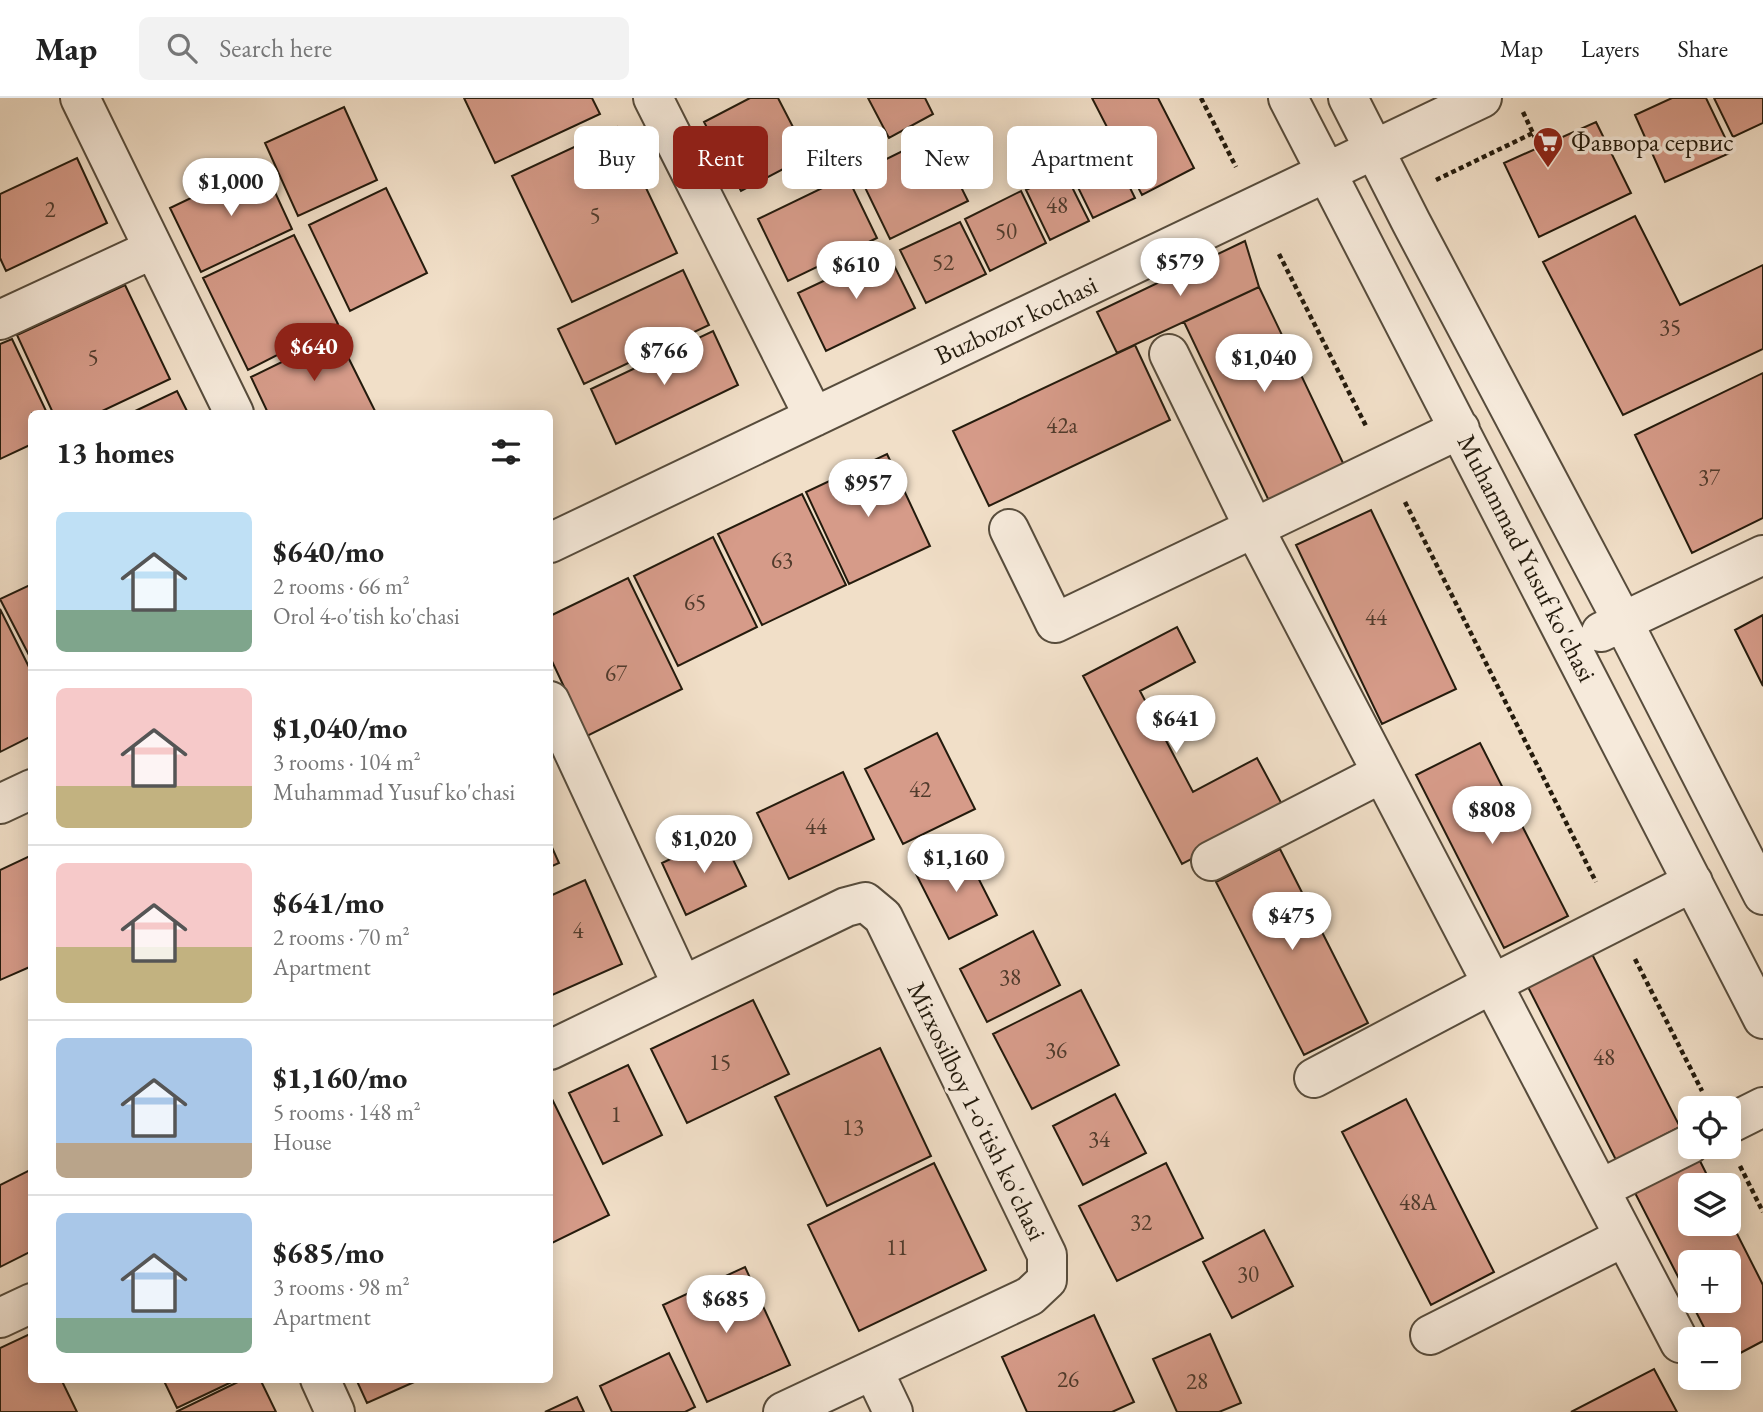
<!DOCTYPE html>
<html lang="en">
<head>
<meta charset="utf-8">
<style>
	body { margin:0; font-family:"EB Garamond",serif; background:#f2f2f2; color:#222; height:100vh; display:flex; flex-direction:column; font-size:26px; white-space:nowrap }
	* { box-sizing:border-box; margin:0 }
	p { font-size:23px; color:#767676 }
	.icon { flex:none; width:38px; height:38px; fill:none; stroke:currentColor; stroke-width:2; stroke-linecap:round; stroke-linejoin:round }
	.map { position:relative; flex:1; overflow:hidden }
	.drawer { position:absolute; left:28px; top:312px; width:525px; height:973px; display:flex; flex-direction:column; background:#fff; border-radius:10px; box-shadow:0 4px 18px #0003 }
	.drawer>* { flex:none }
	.hud { position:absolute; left:574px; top:28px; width:665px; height:63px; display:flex; gap:14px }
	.buttons { position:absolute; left:1678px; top:998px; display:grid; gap:14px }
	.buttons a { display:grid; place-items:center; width:63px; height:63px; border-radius:10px; background:#fff; box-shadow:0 4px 18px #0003; font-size:35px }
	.price { position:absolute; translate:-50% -60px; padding:0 16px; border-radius:24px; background:#fff; color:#222; font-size:23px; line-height:46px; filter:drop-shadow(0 2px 4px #0008) }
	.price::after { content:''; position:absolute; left:50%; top:42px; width:21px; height:16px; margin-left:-10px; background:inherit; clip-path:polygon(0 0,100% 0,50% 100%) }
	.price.on { background:#8f2418; color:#fff }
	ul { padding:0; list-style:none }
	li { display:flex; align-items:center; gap:21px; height:175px; padding:0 28px }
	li+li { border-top:2px solid #e0e0e0 }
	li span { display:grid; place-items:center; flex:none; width:196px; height:140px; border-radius:10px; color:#555 }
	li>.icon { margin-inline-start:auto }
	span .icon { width:84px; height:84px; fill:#fffc; stroke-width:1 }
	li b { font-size:30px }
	h2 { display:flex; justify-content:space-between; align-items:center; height:84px; padding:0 28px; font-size:30px }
	.chip { padding:0 24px; border-radius:10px; background:#fff; box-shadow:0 4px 18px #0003; font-size:24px; line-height:63px }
	.chip.on { background:#8f2418; color:#fff }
	header { display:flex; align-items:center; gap:42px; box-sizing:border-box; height:98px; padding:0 35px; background:#fff; border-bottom:2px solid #e0e0e0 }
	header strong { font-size:33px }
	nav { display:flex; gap:38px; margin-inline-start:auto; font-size:24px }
	.search { width:490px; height:63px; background:#f2f2f2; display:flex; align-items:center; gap:18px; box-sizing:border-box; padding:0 24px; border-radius:10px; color:#767676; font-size:26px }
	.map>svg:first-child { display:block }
</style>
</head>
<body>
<header>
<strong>Map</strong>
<div class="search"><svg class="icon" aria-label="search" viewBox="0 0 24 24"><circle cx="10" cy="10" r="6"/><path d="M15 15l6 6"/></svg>Search here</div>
<nav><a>Map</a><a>Layers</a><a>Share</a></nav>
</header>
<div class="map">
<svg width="1763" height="1314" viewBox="0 0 1763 1314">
	<rect width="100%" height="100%" fill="#f1dfc8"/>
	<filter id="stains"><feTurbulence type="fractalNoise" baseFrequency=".00286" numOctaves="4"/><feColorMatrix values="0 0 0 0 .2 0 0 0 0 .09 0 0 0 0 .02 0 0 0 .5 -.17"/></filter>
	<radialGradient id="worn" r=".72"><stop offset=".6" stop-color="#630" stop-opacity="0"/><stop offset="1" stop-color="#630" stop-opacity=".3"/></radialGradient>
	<path fill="#d69b89" stroke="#241b0d" stroke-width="2" fill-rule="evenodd" d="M 464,0 L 592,0 L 600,16 L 495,65 Z
		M 750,0 L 778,0 L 808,58 L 741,93 L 704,24 Z
		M 868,0 L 925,0 L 933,16 L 889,40 Z
		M 1092,0 L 1158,0 L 1194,70 L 1142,97 Z
		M 1672,0 L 1706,0 L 1732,54 L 1665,84 L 1635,17 Z
		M 1714,0 L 1763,0 L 1763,25 L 1733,39 Z
		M 344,9 L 377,82 L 298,118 L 265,45 Z
		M 1596,24 L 1631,95 L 1539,139 L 1504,65 Z
		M 617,29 L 677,155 L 572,204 L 512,78 Z
		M 935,37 L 968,103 L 890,141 L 858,75 Z
		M 1111,51 L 1135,100 L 1093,120 L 1069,71 Z
		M 77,60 L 107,125 L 6,173 L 0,160 L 0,96 Z
		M 262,66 L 292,131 L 201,174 L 170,110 Z
		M 1064,73 L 1089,123 L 1050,142 L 1026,92 Z
		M 847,78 L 877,140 L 788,183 L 758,121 Z
		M 386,90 L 427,175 L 350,213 L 309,127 Z
		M 1021,93 L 1046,145 L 990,173 L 965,121 Z
		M 1635,118 L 1680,207 L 1763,167 L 1763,251 L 1623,317 L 1543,164 Z
		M 960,124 L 986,176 L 926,205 L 900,152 Z
		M 294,137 L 338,226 L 248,272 L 203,180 Z
		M 1245,143 L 1259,189 L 1117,255 L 1097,214 Z
		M 887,153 L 915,210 L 826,253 L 798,195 Z
		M 683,172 L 709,227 L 584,286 L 558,231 Z
		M 125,187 L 170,281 L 98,315 L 53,315 L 17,237 Z
		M 1259,189 L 1344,367 L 1269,403 L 1184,224 Z
		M 713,233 L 738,287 L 616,346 L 591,291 Z
		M 337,237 L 376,315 L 268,315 L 251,279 Z
		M 12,241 L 47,315 L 32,315 L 32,346 L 0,361 L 0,246 Z
		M 1135,247 L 1170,322 L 989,408 L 953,333 Z
		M 1763,275 L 1763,420 L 1692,455 L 1635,337 Z
		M 177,293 L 188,315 L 131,315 Z
		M 887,356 L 930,448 L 849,486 L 806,394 Z
		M 802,396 L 846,487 L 762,527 L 718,436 Z
		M 1371,412 L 1456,591 L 1382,626 L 1296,447 Z
		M 713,439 L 757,529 L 678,568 L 634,478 Z
		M 628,480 L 682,591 L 587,638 L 550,559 L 550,518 Z
		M 32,486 L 32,563 L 0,501 Z
		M 0,511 L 32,575 L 32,638 L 0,654 Z
		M 1763,517 L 1763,588 L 1735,532 Z
		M 1177,529 L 1195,564 L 1140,593 L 1193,694 L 1257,660 L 1285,712 L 1182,766 L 1083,578 Z
		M 937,635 L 975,711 L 903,746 L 865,671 Z
		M 1480,645 L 1568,818 L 1504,850 L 1416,677 Z
		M 843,674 L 874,741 L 789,781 L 757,715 Z
		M 721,737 L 746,788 L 686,817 L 662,765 Z
		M 550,745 L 559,765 L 550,769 Z
		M 963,750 L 997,817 L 949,841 L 915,774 Z
		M 1280,751 L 1368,925 L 1304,957 L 1216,784 Z
		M 32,757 L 32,868 L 0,882 L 0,772 Z
		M 585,782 L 622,866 L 550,898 L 550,798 Z
		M 1033,833 L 1060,887 L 987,924 L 960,871 Z
		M 1592,856 L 1680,1029 L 1616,1062 L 1528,889 Z
		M 1081,892 L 1119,967 L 1032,1011 L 993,936 Z
		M 753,902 L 789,976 L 687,1025 L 651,951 Z
		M 880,950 L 931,1058 L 827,1108 L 775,999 Z
		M 628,967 L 662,1037 L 603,1066 L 569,995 Z
		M 1115,996 L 1146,1055 L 1083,1087 L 1053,1028 Z
		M 552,1001 L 609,1117 L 550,1146 L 550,1002 Z
		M 1406,1001 L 1494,1174 L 1431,1207 L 1342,1034 Z
		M 1698,1059 L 1712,1087 L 1690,1087 L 1690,1125 L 1729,1125 L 1729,1120 L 1763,1187 L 1763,1243 L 1729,1261 L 1729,1241 L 1710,1241 L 1633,1091 ZM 1690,1164 L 1729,1164 L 1729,1202 L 1690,1202 Z
		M 934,1065 L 986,1172 L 859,1233 L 808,1127 Z
		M 1166,1065 L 1203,1140 L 1117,1183 L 1079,1108 Z
		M 32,1071 L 32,1153 L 0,1169 L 0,1087 Z
		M 1264,1132 L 1293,1188 L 1232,1220 L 1203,1164 Z
		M 745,1169 L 790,1267 L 707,1304 L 663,1207 Z
		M 1094,1217 L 1134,1304 L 1112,1314 L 1027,1314 L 1002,1259 Z
		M 32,1235 L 32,1281 L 61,1281 L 77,1314 L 0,1314 L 0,1250 Z
		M 1210,1236 L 1241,1305 L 1219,1314 L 1177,1314 L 1153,1261 Z
		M 669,1255 L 695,1309 L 685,1314 L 612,1314 L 600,1288 Z
		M 1654,1271 L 1677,1314 L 1571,1314 Z
		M 163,1281 L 238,1281 L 177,1310 Z
		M 244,1281 L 260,1281 L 276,1314 L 176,1314 Z
		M 356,1281 L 421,1281 L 367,1305 Z
		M 577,1299 L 584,1314 L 545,1314 Z"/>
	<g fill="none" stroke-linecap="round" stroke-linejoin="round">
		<g stroke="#574c3c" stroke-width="42">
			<path id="minor" d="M 80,0 L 234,315
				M 653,0 L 814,319
				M 1288,0 L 1763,921
				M 1348,0 L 1411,124 L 1623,524 L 1763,797
				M 0,222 L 153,151
				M 1169,256 L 1254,430 L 1460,331
				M 1009,431 L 1055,525 L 1254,430 L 1680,1245
				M 550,445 L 1482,0
				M 1601,534 L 1763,457
				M 550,603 L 682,887
				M 0,706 L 32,691
				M 1211,763 L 1382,675
				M 550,952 L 846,809 L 865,804 L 883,819 L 1047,1157 L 1047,1182 L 1030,1198 L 783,1314
				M 1314,980 L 1492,886 L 1693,784
				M 1729,1026 L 1763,1009
				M 1600,1091 L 1690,1046
				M 0,1220 L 32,1205
				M 1430,1237 L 1624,1139
				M 873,1272 L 893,1314
				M 320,1281 L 335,1314"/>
		</g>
		<path stroke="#241b0d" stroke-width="4.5" stroke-dasharray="5 3.5" stroke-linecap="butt" d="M 1201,0 L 1236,69
			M 1523,14 L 1539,48
			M 1436,82 L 1533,35
			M 1279,156 L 1366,328
			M 1405,404 L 1596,784
			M 1635,861 L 1702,993
			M 1740,1068 L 1763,1114"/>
		<use href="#minor" stroke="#f6eadb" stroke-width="38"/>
	</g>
	<defs>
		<g id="supermarket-pin" transform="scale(1.575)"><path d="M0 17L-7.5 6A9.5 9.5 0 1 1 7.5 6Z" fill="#8f2418" stroke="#f6eadb"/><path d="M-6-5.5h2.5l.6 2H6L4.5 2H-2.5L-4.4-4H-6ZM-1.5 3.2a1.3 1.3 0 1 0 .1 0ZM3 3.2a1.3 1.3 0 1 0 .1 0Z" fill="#fff"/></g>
	</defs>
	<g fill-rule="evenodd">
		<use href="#supermarket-pin" x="1548" y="44"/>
	</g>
	<g text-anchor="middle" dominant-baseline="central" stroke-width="7" stroke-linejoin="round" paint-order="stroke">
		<g font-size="23" fill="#503b2c">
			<text x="1057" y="107">48</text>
			<text x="50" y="111">2</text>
			<text x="595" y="117">5</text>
			<text x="1006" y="133">50</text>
			<text x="943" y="164">52</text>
			<text x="1670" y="229">35</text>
			<text x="93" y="259">5</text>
			<text x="1062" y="327">42а</text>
			<text x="1709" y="379">37</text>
			<text x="782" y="462">63</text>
			<text x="695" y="504">65</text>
			<text x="1376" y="519">44</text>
			<text x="616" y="575">67</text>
			<text x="920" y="691">42</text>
			<text x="816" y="728">44</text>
			<text x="578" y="832">4</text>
			<text x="1010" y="879">38</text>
			<text x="1056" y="952">36</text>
			<text x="1604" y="959">48</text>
			<text x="720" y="964">15</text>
			<text x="616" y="1016">1</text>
			<text x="853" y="1029">13</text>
			<text x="1099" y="1041">34</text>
			<text x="1418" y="1104">48А</text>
			<text x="1141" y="1124">32</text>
			<text x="897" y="1149">11</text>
			<text x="1248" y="1176">30</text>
			<text x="1068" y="1281">26</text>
			<text x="1197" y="1283">28</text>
		</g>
		<g font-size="26" fill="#241b0d" stroke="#f6eadb" text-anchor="start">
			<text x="1571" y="44">Фаввора сервис</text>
		</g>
		<g font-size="26" fill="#241b0d" stroke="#f6eadb">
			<text transform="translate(1016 222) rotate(-25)">Buzbozor kochasi</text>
			<text transform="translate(1527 460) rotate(63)">Muhammad Yusuf ko'chasi</text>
			<text transform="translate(977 1013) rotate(64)">Mirxosilboy 1-o'tish ko'chasi</text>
		</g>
	</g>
	<rect width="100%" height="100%" filter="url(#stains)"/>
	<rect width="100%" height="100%" fill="url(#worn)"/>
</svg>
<div class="buttons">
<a><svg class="icon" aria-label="locate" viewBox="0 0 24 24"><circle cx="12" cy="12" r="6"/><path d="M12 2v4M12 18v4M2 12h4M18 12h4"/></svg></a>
<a><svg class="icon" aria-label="layers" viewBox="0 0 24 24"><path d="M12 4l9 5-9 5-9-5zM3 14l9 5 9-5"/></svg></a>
<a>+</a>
<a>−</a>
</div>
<b class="price" style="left:231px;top:120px">$1,000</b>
<b class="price" style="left:1180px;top:200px">$579</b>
<b class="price" style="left:856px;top:203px">$610</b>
<b class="price on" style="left:314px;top:285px">$640</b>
<b class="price" style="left:664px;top:289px">$766</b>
<b class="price" style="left:1264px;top:296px">$1,040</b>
<b class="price" style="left:868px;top:421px">$957</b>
<b class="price" style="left:1176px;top:657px">$641</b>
<b class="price" style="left:1492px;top:748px">$808</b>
<b class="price" style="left:704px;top:777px">$1,020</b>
<b class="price" style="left:956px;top:796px">$1,160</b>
<b class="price" style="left:1292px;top:854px">$475</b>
<b class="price" style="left:726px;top:1237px">$685</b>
<div class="hud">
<a class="chip">Buy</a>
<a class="chip on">Rent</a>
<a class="chip">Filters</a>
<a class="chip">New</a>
<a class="chip">Apartment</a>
</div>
<section class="drawer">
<h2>13 homes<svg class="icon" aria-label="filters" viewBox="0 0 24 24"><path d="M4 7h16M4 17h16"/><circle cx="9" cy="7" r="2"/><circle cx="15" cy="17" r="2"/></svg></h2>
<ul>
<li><span style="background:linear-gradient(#bfe0f5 70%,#7fa58c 0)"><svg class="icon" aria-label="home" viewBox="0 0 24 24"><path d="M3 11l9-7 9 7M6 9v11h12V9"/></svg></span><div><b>$640/mo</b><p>2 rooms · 66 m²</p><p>Orol 4-o'tish ko'chasi</p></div></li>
<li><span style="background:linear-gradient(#f6c9c9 70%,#c2b280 0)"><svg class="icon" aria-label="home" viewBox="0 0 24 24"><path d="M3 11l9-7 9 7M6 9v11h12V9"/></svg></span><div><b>$1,040/mo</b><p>3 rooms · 104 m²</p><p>Muhammad Yusuf ko'chasi</p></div></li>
<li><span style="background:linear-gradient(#f6c9c9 60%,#c2b280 0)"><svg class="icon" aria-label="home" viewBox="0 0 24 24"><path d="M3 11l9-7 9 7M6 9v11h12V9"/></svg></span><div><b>$641/mo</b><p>2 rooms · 70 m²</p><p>Apartment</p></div></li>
<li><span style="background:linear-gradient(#a9c7e8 75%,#b9a48a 0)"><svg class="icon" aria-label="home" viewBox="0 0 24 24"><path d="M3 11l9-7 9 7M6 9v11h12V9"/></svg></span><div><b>$1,160/mo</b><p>5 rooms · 148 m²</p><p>House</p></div></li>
<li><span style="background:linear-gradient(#a9c7e8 75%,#7fa58c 0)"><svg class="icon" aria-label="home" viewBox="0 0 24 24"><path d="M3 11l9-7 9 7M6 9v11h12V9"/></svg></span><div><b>$685/mo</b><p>3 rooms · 98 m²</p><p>Apartment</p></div></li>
</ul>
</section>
</div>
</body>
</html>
